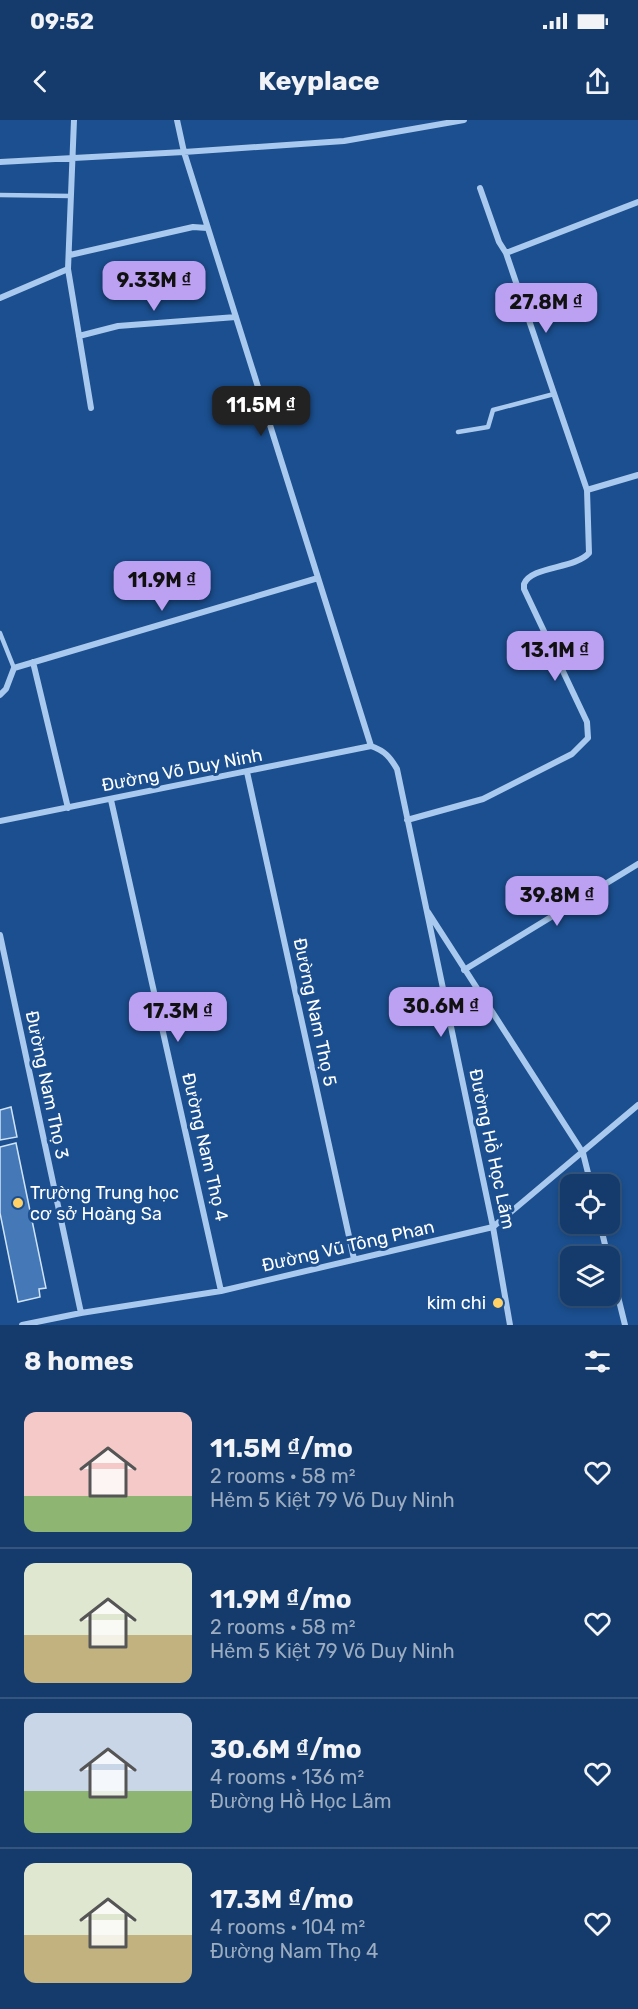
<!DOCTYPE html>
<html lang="en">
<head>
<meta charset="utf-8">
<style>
	body { margin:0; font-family:Rubik,sans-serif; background:#214673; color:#f1f3f6; height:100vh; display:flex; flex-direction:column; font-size:22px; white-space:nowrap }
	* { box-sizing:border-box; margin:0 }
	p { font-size:20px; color:#9dadc1 }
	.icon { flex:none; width:33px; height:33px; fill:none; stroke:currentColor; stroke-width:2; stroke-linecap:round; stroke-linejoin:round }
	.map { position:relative; height:1205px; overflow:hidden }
	.side { display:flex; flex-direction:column; background:#143b6b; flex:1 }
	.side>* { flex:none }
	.tools { position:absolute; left:560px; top:1054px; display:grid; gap:12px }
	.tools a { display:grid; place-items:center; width:60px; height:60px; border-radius:12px; background:#143b6b; box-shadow:0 3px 9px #0003,0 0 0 2px #33557e; font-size:30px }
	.price { position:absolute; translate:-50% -51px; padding:0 14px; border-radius:12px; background:#bca0f2; color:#111; font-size:20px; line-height:39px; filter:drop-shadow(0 2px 3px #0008) }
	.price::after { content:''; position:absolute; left:50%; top:36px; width:18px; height:14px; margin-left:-9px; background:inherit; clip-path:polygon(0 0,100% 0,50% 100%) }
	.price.current { background:#222; color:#fff }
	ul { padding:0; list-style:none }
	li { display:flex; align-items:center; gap:18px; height:150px; padding:0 24px }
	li+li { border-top:2px solid #33557e }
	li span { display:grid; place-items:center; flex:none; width:168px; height:120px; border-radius:12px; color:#555 }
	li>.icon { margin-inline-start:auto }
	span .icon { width:72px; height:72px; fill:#fffc; stroke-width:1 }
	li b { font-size:26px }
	h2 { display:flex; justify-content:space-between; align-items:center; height:72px; padding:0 24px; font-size:26px }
	.status { display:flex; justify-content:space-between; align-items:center; height:42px; padding:0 30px; background:#143b6b; direction:ltr }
	.status svg { height:16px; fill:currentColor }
	header { display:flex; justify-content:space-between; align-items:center; height:78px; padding:0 24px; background:#143b6b; font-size:27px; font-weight:700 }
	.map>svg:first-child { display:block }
</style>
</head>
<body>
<div class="status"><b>09:52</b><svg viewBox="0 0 49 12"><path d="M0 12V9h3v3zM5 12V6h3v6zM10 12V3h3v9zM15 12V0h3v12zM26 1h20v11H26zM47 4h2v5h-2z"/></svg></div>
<header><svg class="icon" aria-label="back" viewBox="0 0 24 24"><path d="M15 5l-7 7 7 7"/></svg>Keyplace<svg class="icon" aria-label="share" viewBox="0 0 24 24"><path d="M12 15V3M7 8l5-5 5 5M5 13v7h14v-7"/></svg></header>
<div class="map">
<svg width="638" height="1205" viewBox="0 0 638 1205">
	<rect width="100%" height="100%" fill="#1b4f8f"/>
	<path fill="#4478b7" stroke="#cfe3fa" stroke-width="1.5" d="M 11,987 L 17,1017 L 0,1020 L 0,990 Z
		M 16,1023 L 46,1168 L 39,1169 L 40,1177 L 18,1182 L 0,1093 L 0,1027 Z"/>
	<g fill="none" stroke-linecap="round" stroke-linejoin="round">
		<path stroke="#a9c9ee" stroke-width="4.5" d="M 0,75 L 71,76
			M 458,312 L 488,307 L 493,290 L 554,274
			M 0,513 L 14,548"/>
		<path stroke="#a9c9ee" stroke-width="6" d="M 74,0 L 68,149 L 91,288
			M 177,0 L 184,32 L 371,626
			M 0,42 L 184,32 L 344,21 L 464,0
			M 506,133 L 638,82
			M 70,135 L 193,107 L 207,108
			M 0,178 L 68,149
			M 79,216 L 118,206 L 236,197
			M 587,370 L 638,355
			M 33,542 L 68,688
			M 0,575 L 6,569 L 14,548 L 318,458
			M 247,652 L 354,1139
			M 111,680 L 221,1171
			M 407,700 L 483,679 L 572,634 L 588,618 L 587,602 L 524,469 L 524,464 C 531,446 575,449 589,433 L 587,370 L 506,133 L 499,122 L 480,68
			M 0,701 L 371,626 C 385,631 390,637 397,649 L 493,1107 L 510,1205
			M 428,792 L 583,1033 L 591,1065
			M 0,815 L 81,1193
			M 464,850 L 638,744
			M 600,1104 L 608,1137
			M 609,1140 L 625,1205
			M 22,1205 L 81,1193 L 221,1171 L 493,1107 L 638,985"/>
	</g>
	<g fill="#ffd166" stroke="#1b4f8f" stroke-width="2">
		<circle cx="18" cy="1083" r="6"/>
		<circle cx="498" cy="1183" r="6"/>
	</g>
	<g text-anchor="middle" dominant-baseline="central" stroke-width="6" stroke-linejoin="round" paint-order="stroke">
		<g font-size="18" fill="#fff" stroke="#1b4f8f">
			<text transform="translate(182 650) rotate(-11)">Đường Võ Duy Ninh</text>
			<text transform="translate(315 892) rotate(78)">Đường Nam Thọ 5</text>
			<text transform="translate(47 965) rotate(78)">Đường Nam Thọ 3</text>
			<text transform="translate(205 1027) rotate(77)">Đường Nam Thọ 4</text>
			<text transform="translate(492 1029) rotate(78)">Đường Hồ Học Lãm</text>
			<text transform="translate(348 1126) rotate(-13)">Đường Vũ Tông Phan</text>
		</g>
		<g font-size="18" fill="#fff" stroke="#1b4f8f" text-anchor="start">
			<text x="30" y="1073">Trường Trung học<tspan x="30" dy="21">cơ sở Hoàng Sa</tspan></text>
			<text x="486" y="1183" text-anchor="end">kim chi</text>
		</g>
	</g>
</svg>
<div class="tools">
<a><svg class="icon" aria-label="locate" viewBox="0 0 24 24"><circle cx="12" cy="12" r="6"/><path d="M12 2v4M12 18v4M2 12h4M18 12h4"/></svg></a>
<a><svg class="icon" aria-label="layers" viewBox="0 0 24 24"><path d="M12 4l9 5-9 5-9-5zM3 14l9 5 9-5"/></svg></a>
</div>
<b class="price" style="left:154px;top:192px">9.33M ₫</b>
<b class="price" style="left:546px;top:214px">27.8M ₫</b>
<b class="price current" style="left:261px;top:317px">11.5M ₫</b>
<b class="price" style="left:162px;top:492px">11.9M ₫</b>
<b class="price" style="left:555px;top:562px">13.1M ₫</b>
<b class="price" style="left:557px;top:807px">39.8M ₫</b>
<b class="price" style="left:441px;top:918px">30.6M ₫</b>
<b class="price" style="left:178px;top:923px">17.3M ₫</b>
</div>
<section class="side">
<h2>8 homes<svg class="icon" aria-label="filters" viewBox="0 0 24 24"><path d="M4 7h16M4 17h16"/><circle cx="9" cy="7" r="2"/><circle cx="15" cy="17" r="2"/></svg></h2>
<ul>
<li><span style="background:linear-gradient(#f6c9c9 70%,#8fb573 0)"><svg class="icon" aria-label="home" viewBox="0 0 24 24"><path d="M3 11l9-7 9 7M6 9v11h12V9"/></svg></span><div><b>11.5M ₫/mo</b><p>2 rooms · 58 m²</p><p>Hẻm 5 Kiệt 79 Võ Duy Ninh</p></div><svg class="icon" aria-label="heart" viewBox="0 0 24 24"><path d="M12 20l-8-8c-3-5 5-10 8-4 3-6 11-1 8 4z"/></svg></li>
<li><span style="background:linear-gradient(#dfe7d0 60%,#c2b280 0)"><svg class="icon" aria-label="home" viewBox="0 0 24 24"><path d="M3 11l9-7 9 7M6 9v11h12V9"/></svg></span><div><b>11.9M ₫/mo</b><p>2 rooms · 58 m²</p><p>Hẻm 5 Kiệt 79 Võ Duy Ninh</p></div><svg class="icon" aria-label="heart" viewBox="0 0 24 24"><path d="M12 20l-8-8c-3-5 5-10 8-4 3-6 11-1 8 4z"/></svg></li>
<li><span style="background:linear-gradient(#c9d6e8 65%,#8fb573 0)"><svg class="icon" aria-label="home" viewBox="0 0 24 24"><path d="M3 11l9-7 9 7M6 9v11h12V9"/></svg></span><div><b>30.6M ₫/mo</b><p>4 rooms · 136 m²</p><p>Đường Hồ Học Lãm</p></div><svg class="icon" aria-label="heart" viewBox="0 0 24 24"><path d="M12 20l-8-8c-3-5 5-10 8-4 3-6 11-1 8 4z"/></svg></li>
<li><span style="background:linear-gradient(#dfe7d0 60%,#c2b280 0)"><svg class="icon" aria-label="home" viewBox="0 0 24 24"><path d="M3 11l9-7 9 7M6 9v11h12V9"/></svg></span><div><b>17.3M ₫/mo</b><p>4 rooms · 104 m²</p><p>Đường Nam Thọ 4</p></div><svg class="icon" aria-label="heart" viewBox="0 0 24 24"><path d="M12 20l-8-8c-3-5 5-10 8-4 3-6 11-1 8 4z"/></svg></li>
</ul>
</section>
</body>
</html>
